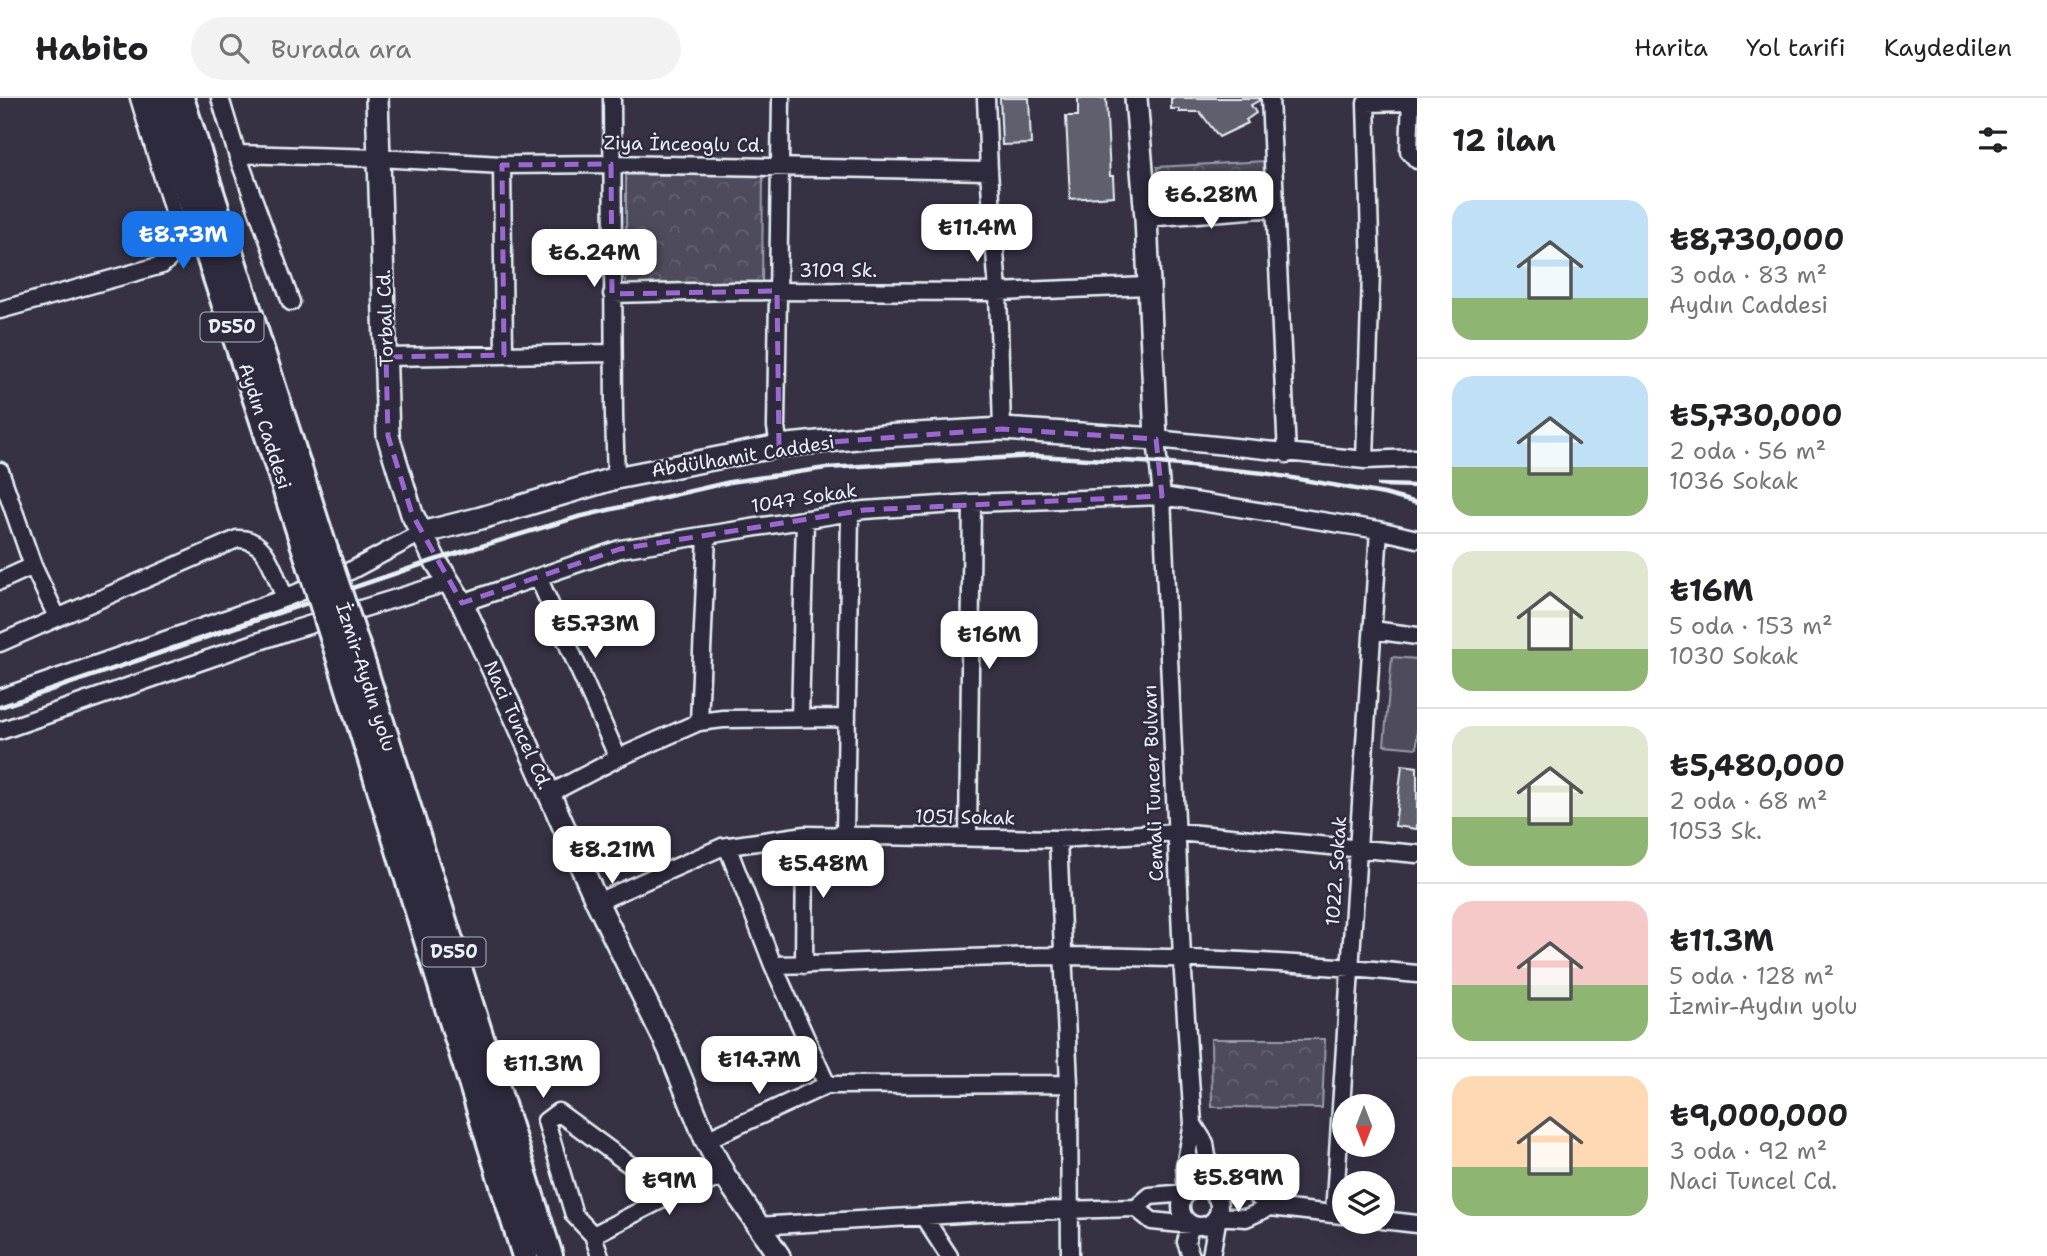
<!DOCTYPE html>
<html lang="tr">
<head>
<meta charset="utf-8">
<style>
	body { margin:0; font-family:"Shantell Sans",sans-serif; background:#f2f2f2; color:#202124; height:100vh; display:flex; flex-direction:column; font-size:26px; white-space:nowrap }
	* { box-sizing:border-box; margin:0 }
	p { font-size:23px; color:#757577 }
	.icon { flex:none; width:38px; height:38px; fill:none; stroke:currentColor; stroke-width:2; stroke-linecap:round; stroke-linejoin:round }
	.map { position:relative; flex:1; overflow:hidden }
	.side { display:flex; flex-direction:column; background:#fff; width:630px }
	.side>* { flex:none }
	.needle { width:46px; rotate:180deg }
	.tools { position:absolute; left:1332px; top:996px; display:grid; gap:14px }
	.tools a { display:grid; place-items:center; width:63px; height:63px; border-radius:50%; background:#fff; box-shadow:0 4px 18px #0003; font-size:35px }
	.price { position:absolute; translate:-50% -60px; padding:0 16px; border-radius:14px; background:#fff; color:#222; font-size:23px; line-height:46px; filter:drop-shadow(0 2px 4px #0008) }
	.price::after { content:''; position:absolute; left:50%; top:42px; width:21px; height:16px; margin-left:-10px; background:inherit; clip-path:polygon(0 0,100% 0,50% 100%) }
	.price.current { background:#1a73e8; color:#fff }
	ul { padding:0; list-style:none }
	li { display:flex; align-items:center; gap:21px; height:175px; padding:0 35px }
	li+li { border-top:2px solid #e0e0e0 }
	li span { display:grid; place-items:center; flex:none; width:196px; height:140px; border-radius:21px; color:#555 }
	li>.icon { margin-inline-start:auto }
	span .icon { width:84px; height:84px; fill:#fffc; stroke-width:1 }
	li b { font-size:30px }
	h2 { display:flex; justify-content:space-between; align-items:center; height:84px; padding:0 35px; font-size:30px }
	header { display:flex; align-items:center; gap:42px; box-sizing:border-box; height:98px; padding:0 35px; background:#fff; border-bottom:2px solid #e0e0e0 }
	header strong { font-size:33px }
	nav { display:flex; gap:38px; margin-inline-start:auto; font-size:24px }
	.search { width:490px; height:63px; background:#f2f2f2; display:flex; align-items:center; gap:18px; box-sizing:border-box; padding:0 24px; border-radius:38px; color:#757577; font-size:26px }
	main { display:flex; flex:1; min-height:0 }
	.map>svg:first-child { display:block }
</style>
</head>
<body>
<header>
<strong>Habito</strong>
<div class="search"><svg class="icon" aria-label="search" viewBox="0 0 24 24"><circle cx="10" cy="10" r="6"/><path d="M15 15l6 6"/></svg>Burada ara</div>
<nav><a>Harita</a><a>Yol tarifi</a><a>Kaydedilen</a></nav>
</header>
<main>
<div class="map">
<svg width="1417" height="1158" viewBox="0 0 1417 1158">
	<defs>
		<pattern id="park-crowns" width="20" height="18" patternUnits="userSpaceOnUse" patternTransform="scale(1.75)"><rect width="20" height="18" fill="#4d4b5c"/><path d="M2 6a3 3 0 1 1 6 0M12 15a3 3 0 1 1 6 0" fill="none" stroke="#676574"/></pattern>
	</defs>
	<rect width="100%" height="100%" fill="#363244"/>
	<filter id="ink" filterUnits="userSpaceOnUse"><feTurbulence type="fractalNoise" baseFrequency=".0143" numOctaves="2"/><feDisplacementMap in="SourceGraphic" scale="14" xChannelSelector="R" yChannelSelector="G"/><feConvolveMatrix kernelMatrix="1 2 1 2 8 2 1 2 1" color-interpolation-filters="sRGB"/></filter>
	<g filter="url(#ink)">
		<path fill="url(#park-crowns)" stroke="#9a9eaa" stroke-width="2" d="M 1265,63 L 1267,102 L 1159,108 L 1157,69 Z
			M 626,77 L 763,77 L 762,189 L 626,188 Z
			M 1211,941 L 1325,941 L 1322,1010 L 1212,1009 Z"/>
		<path fill="#4d4b5c" stroke="#9a9eaa" stroke-width="2" d="M 1392,559 L 1417,561 L 1417,650 L 1384,647 Z"/>
		<path fill="#605e6e" stroke="#e8f1f8" stroke-width="2" d="M 1000,0 L 1029,0 L 1031,46 L 1002,47 Z
			M 1078,0 L 1106,0 L 1110,78 L 1113,78 L 1114,98 L 1070,101 L 1066,18 L 1078,18 Z
			M 1171,0 L 1260,0 L 1260,2 L 1251,7 L 1256,15 L 1246,22 L 1248,25 L 1219,39 L 1200,14 L 1179,14 L 1179,11 L 1171,11 Z
			M 1402,667 L 1417,669 L 1417,731 L 1395,728 Z"/>
		<g fill="none" stroke-linecap="round" stroke-linejoin="round">
			<g stroke="#e8f1f8" stroke-width="21">
				<path id="minor" d="M 220,0 L 237,56 L 291,204
					M 612,0 L 614,318 L 616,380
					M 986,0 L 989,73 L 998,194 L 1002,331
					M 1270,0 L 1287,356
					M 1411,0 L 1409,53 L 1417,62
					M 237,56 L 379,60 L 502,67 L 611,66 L 989,73
					M 502,67 L 504,257
					M 1146,120 L 1274,110
					M 612,196 L 732,193 L 998,194 L 1148,188
					M 0,212 L 162,167 C 177,156 180,143 177,126 L 139,0
					M 386,259 L 613,255
					M 779,348 L 776,329 L 781,0
					M 1365,362 L 1371,175 L 1366,5 L 1411,4
					M 0,373 L 33,468 L 57,519
					M 538,479 L 618,660
					M 0,483 L 33,468
					M 462,505 L 620,451 L 864,412 L 972,405 L 1162,398 L 1379,432 L 1417,441
					M 1373,532 L 1417,538
					M 0,545 L 237,441 C 268,439 274,477 285,500
					M 0,600 L 285,500 L 352,472 L 421,435
					M 800,620 L 805,421
					M 699,624 L 707,437
					M 0,633 L 289,533 L 449,484
					M 549,696 L 618,660 L 699,624 L 723,621 L 847,620
					M 845,737 L 850,414
					M 968,740 L 972,405
					M 1058,741 L 1069,986 L 1070,1158
					M 727,748 L 773,867 L 827,987
					M 597,804 L 722,749 L 805,737 L 1058,741 L 1177,734 L 1417,756
					M 773,867 C 871,865 968,858 1066,858 C 1183,859 1300,864 1417,876
					M 804,867 L 805,737
					M 1193,1026 L 1205,1045 L 1212,1094 L 1250,1092 L 1270,1109
					M 706,1042 L 827,987 L 1069,986
					M1181 1109a19 19 0 1 1 38 0a19 19 0 1 1-38 0Z
					M 1270,1109 L 1342,1117
					M 1136,1110 L 1150,1098 L 1187,1095 L 1185,1068 L 1193,1026 L 1182,860 L 1162,398 L 1156,341 L 1365,362 L 1417,360
					M 1136,1110 L 1152,1123 L 1191,1127 L 1186,1144 L 1191,1158
					M 1334,1116 L 1379,432
					M 923,1118 L 949,1158
					M 1382,1122 L 1417,1126
					M 757,1128 L 994,1114 L 1136,1110
					M 593,1137 L 574,1117 L 546,1023 L 558,1014 L 671,1097
					M 600,1158 L 593,1137 L 671,1097 L 725,1078
					M 1211,1158 L 1218,1118 L 1246,1120 L 1270,1109"/>
			</g>
			<g stroke="#e8f1f8" stroke-width="26">
				<path id="secondary" d="M 377,0 L 388,338 L 412,416 L 435,462 L 462,505 L 517,623 L 597,804 L 669,951 L 706,1042 L 725,1078 L 779,1158
					M 421,435 L 481,420 L 616,380 L 779,348 L 866,339 L 1002,331 L 1156,341 L 1146,120 L 1136,0"/>
			</g>
			<g stroke="#e8f1f8" stroke-width="30">
				<path id="trunk" d="M 157,0 L 307,457
					M 181,0 L 325,452
					M 358,551 L 550,1158
					M 340,562 L 525,1158"/>
			</g>
			<use href="#minor" stroke="#2f2a3d" stroke-width="16"/>
			<use href="#secondary" stroke="#2f2a3d" stroke-width="21"/>
			<use href="#trunk" stroke="#2f2a3d" stroke-width="24"/>
			<path stroke="#e8f1f8" stroke-width="4.5" d="M 1379,387 L 1417,388
				M 0,609 L 435,462 L 578,419 L 730,384 L 826,370 L 1036,358 L 1159,365 L 1264,375 L 1384,396 L 1417,405"/>
			<g stroke="#e8f1f8" stroke-width="30" stroke-linecap="butt">
				<path id="trunk-bridge" d="M 325,452 L 358,551
					M 307,457 L 340,562"/>
			</g>
			<use href="#trunk-bridge" stroke="#2f2a3d" stroke-width="24"/>
		</g>
	</g>
	<path fill="none" stroke="#9c67d0" stroke-width="5" stroke-dasharray="14 9" stroke-linejoin="round" d="M 611,66 L 612,196 L 777,193 L 779,348 L 1002,331 L 1156,341 L 1162,398 L 864,412 L 620,451 L 462,505 L 412,416 L 388,338 L 386,259 L 504,257 L 502,67 Z"/>
	<g text-anchor="middle" dominant-baseline="central" stroke-width="5" stroke-linejoin="round" paint-order="stroke">
		<g fill="#2f2a3d" stroke="#b0b5c0" stroke-width="2">
			<rect x="200.5" y="214.5" width="63" height="29" rx="5"/>
			<rect x="422.5" y="839.5" width="63" height="29" rx="5"/>
		</g>
		<g font-size="18" font-weight="bold" fill="#e8f1f8">
			<text x="232" y="229">D550</text>
			<text x="454" y="854">D550</text>
		</g>
		<g font-size="19" fill="#e8f1f8" stroke="#2f2a3d">
			<text transform="translate(684 46) rotate(1)">Ziya İnceoglu Cd.</text>
			<text x="838" y="172">3109 Sk.</text>
			<text transform="translate(385 220) rotate(-92)">Torbalı Cd.</text>
			<text transform="translate(265 328) rotate(72)">Aydın Caddesi</text>
			<text transform="translate(743 358) rotate(-9)">Abdülhamit Caddesi</text>
			<text transform="translate(804 400) rotate(-9)">1047 Sokak</text>
			<text transform="translate(366 579) rotate(72)">İzmir-Aydın yolu</text>
			<text transform="translate(518 627) rotate(66)">Naci Tuncel Cd.</text>
			<text transform="translate(1153 685) rotate(-92)">Cemali Tuncer Bulvarı</text>
			<text transform="translate(965 719) rotate(1)">1051 Sokak</text>
			<text transform="translate(1336 773) rotate(-86)">1022. Sokak</text>
		</g>
	</g>
</svg>
<div class="tools">
<a><svg class="needle" viewBox="-14 -14 28 28"><path d="M0-13l5 13h-10z" fill="#e53935"/><path d="M0 13l5-13h-10z" fill="#757577"/></svg></a>
<a><svg class="icon" aria-label="layers" viewBox="0 0 24 24"><path d="M12 4l9 5-9 5-9-5zM3 14l9 5 9-5"/></svg></a>
</div>
<b class="price" style="left:1211px;top:133px">₺6.28M</b>
<b class="price" style="left:977px;top:166px">₺11.4M</b>
<b class="price current" style="left:183px;top:173px">₺8.73M</b>
<b class="price" style="left:594px;top:191px">₺6.24M</b>
<b class="price" style="left:595px;top:562px">₺5.73M</b>
<b class="price" style="left:989px;top:573px">₺16M</b>
<b class="price" style="left:612px;top:788px">₺8.21M</b>
<b class="price" style="left:823px;top:802px">₺5.48M</b>
<b class="price" style="left:759px;top:998px">₺14.7M</b>
<b class="price" style="left:543px;top:1002px">₺11.3M</b>
<b class="price" style="left:1238px;top:1116px">₺5.89M</b>
<b class="price" style="left:669px;top:1119px">₺9M</b>
</div>
<section class="side">
<h2>12 ilan<svg class="icon" aria-label="filters" viewBox="0 0 24 24"><path d="M4 7h16M4 17h16"/><circle cx="9" cy="7" r="2"/><circle cx="15" cy="17" r="2"/></svg></h2>
<ul>
<li><span style="background:linear-gradient(#bfe0f5 70%,#8fb573 0)"><svg class="icon" aria-label="home" viewBox="0 0 24 24"><path d="M3 11l9-7 9 7M6 9v11h12V9"/></svg></span><div><b>₺8,730,000</b><p>3 oda · 83 m²</p><p>Aydın Caddesi</p></div></li>
<li><span style="background:linear-gradient(#bfe0f5 65%,#8fb573 0)"><svg class="icon" aria-label="home" viewBox="0 0 24 24"><path d="M3 11l9-7 9 7M6 9v11h12V9"/></svg></span><div><b>₺5,730,000</b><p>2 oda · 56 m²</p><p>1036 Sokak</p></div></li>
<li><span style="background:linear-gradient(#dfe7d0 70%,#8fb573 0)"><svg class="icon" aria-label="home" viewBox="0 0 24 24"><path d="M3 11l9-7 9 7M6 9v11h12V9"/></svg></span><div><b>₺16M</b><p>5 oda · 153 m²</p><p>1030 Sokak</p></div></li>
<li><span style="background:linear-gradient(#dfe7d0 65%,#8fb573 0)"><svg class="icon" aria-label="home" viewBox="0 0 24 24"><path d="M3 11l9-7 9 7M6 9v11h12V9"/></svg></span><div><b>₺5,480,000</b><p>2 oda · 68 m²</p><p>1053 Sk.</p></div></li>
<li><span style="background:linear-gradient(#f6c9c9 60%,#8fb573 0)"><svg class="icon" aria-label="home" viewBox="0 0 24 24"><path d="M3 11l9-7 9 7M6 9v11h12V9"/></svg></span><div><b>₺11.3M</b><p>5 oda · 128 m²</p><p>İzmir-Aydın yolu</p></div></li>
<li><span style="background:linear-gradient(#ffd9b3 65%,#8fb573 0)"><svg class="icon" aria-label="home" viewBox="0 0 24 24"><path d="M3 11l9-7 9 7M6 9v11h12V9"/></svg></span><div><b>₺9,000,000</b><p>3 oda · 92 m²</p><p>Naci Tuncel Cd.</p></div></li>
</ul>
</section>
</main>
</body>
</html>
